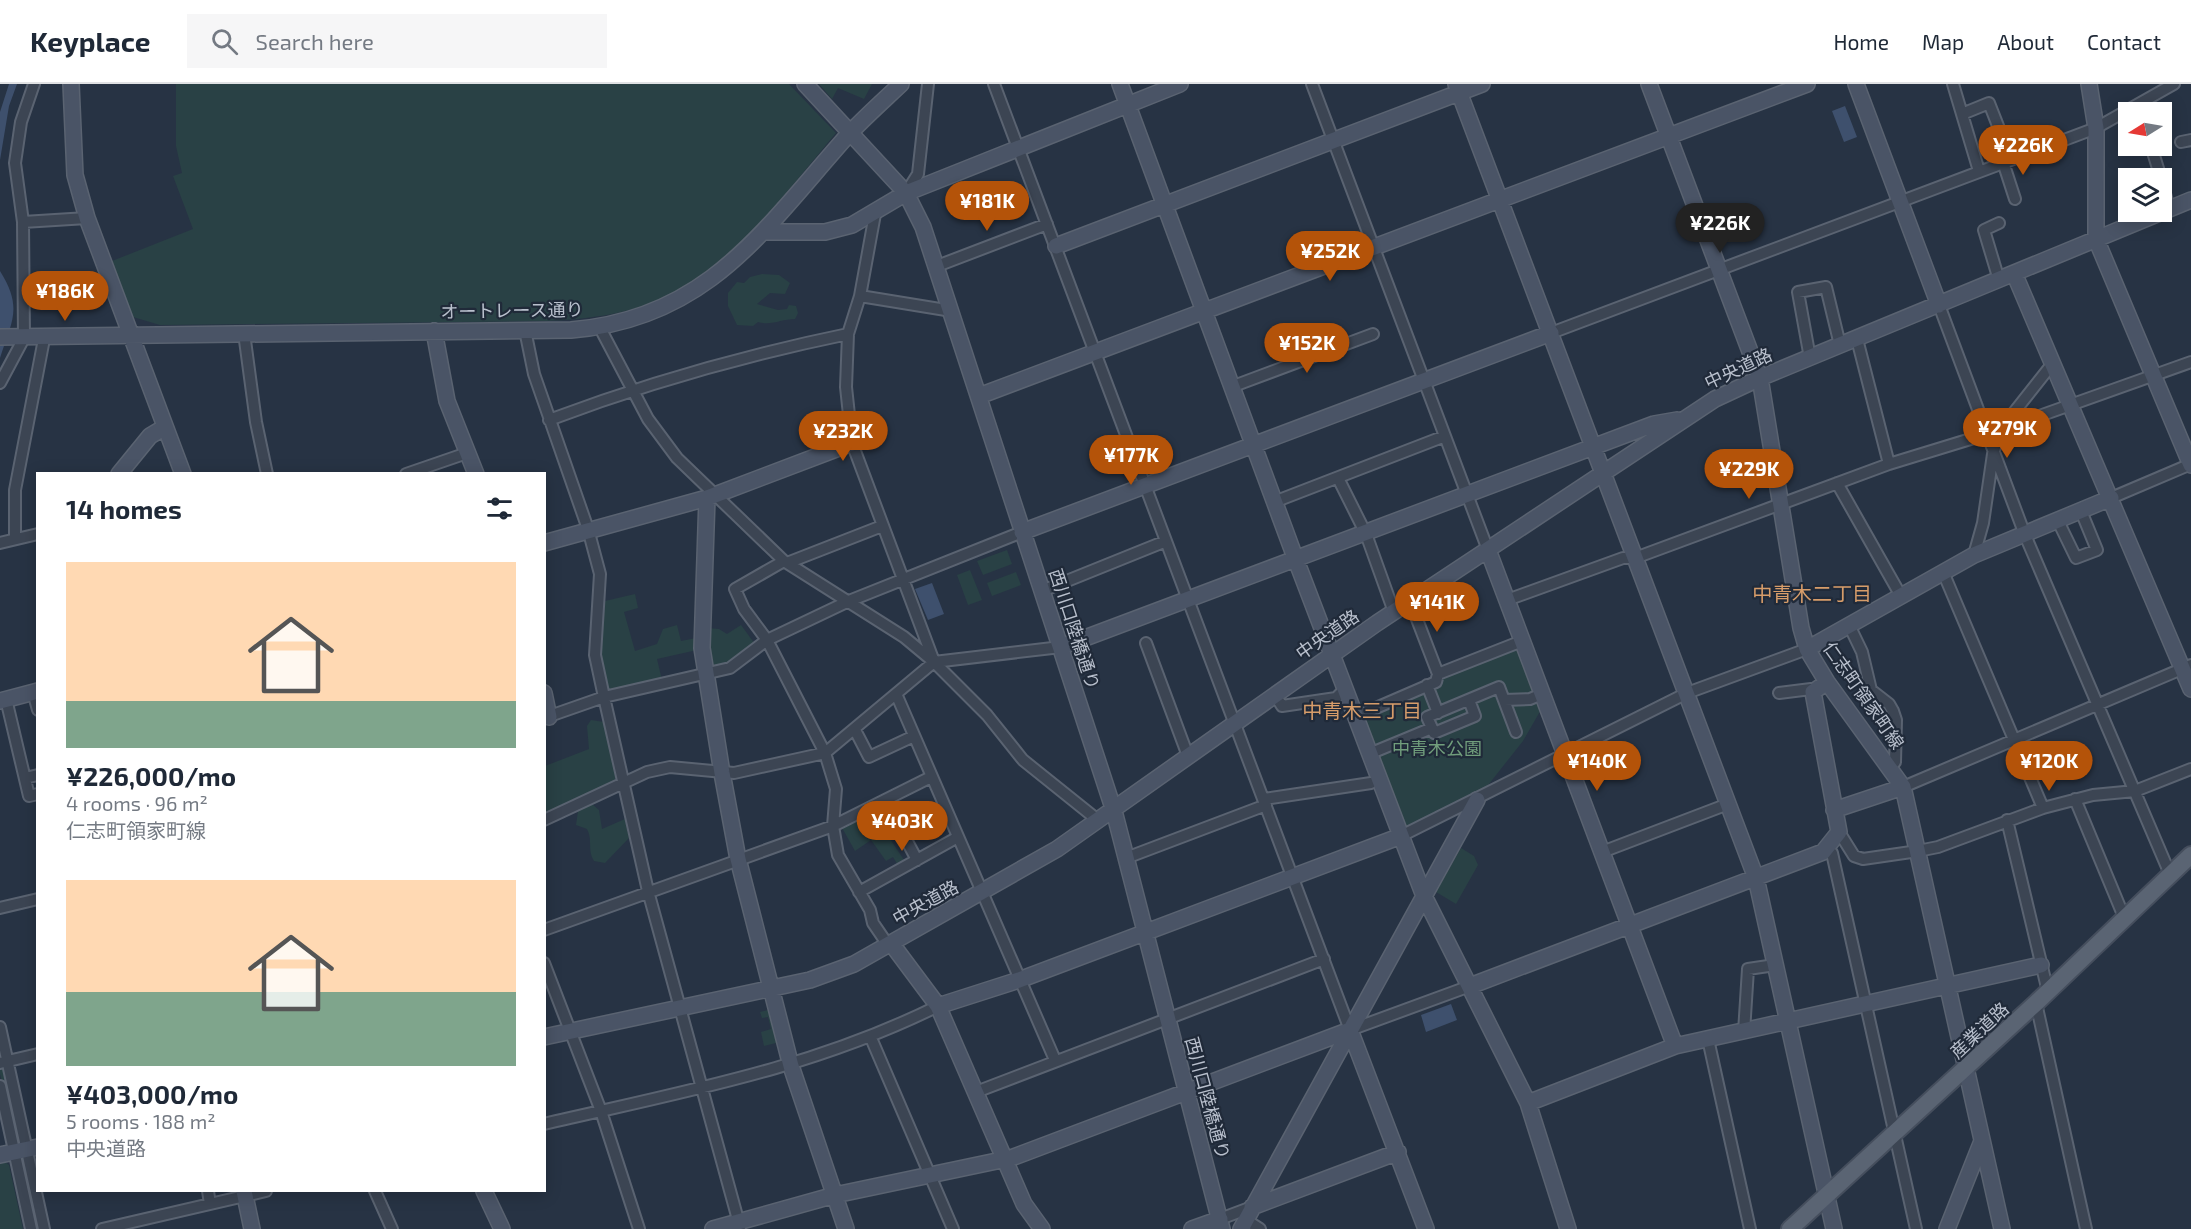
<!DOCTYPE html>
<html lang="en">
<head>
<meta charset="utf-8">
<style>
	body { margin:0; font-family:"Exo 2","Noto Sans JP",sans-serif; background:#f6f6f7; color:#1f2937; height:100vh; display:flex; flex-direction:column; font-size:22px; white-space:nowrap }
	* { box-sizing:border-box; margin:0 }
	p { font-size:20px; color:#747a83 }
	.icon { flex:none; width:33px; height:33px; fill:none; stroke:currentColor; stroke-width:2; stroke-linecap:round; stroke-linejoin:round }
	.map { position:relative; flex:1; overflow:hidden }
	.sheet { position:absolute; left:36px; top:388px; width:510px; height:720px; display:flex; flex-direction:column; background:#fff; border-radius:0px; box-shadow:0 3px 15px #0003 }
	.sheet>* { flex:none }
	.needle { width:39px; rotate:259deg }
	.fabs { position:absolute; left:2118px; top:18px; display:grid; gap:12px }
	.fabs a { display:grid; place-items:center; width:54px; height:54px; border-radius:0px; background:#fff; box-shadow:0 3px 15px #0003; font-size:30px }
	.price { position:absolute; translate:-50% -51px; padding:0 14px; border-radius:21px; background:#b45309; color:#fff; font-size:20px; line-height:39px; filter:drop-shadow(0 2px 3px #0008) }
	.price::after { content:''; position:absolute; left:50%; top:36px; width:18px; height:14px; margin-left:-9px; background:inherit; clip-path:polygon(0 0,100% 0,50% 100%) }
	.price.current { background:#222; color:#fff }
	ul { padding:0; list-style:none }
	li { display:grid; align-content:center; gap:12px; height:318px; padding:0 30px }
	li span { display:grid; place-items:center; height:186px; border-radius:0px; color:#555 }
	li>.icon { margin-inline-start:auto }
	span .icon { width:108px; height:108px; fill:#fffc; stroke-width:1 }
	li b { font-size:26px }
	h2 { display:flex; justify-content:space-between; align-items:center; height:72px; padding:0 30px; font-size:26px }
	header { display:flex; align-items:center; gap:36px; box-sizing:border-box; height:84px; padding:0 30px; background:#fff; border-bottom:2px solid #e0e1e3 }
	header strong { font-size:28px }
	nav { display:flex; gap:33px; margin-inline-start:auto; font-size:21px }
	.search { width:420px; height:54px; background:#f6f6f7; display:flex; align-items:center; gap:15px; box-sizing:border-box; padding:0 21px; border-radius:0px; color:#747a83; font-size:22px }
	.map>svg:first-child { display:block }
</style>
</head>
<body>
<header>
<strong>Keyplace</strong>
<div class="search"><svg class="icon" aria-label="search" viewBox="0 0 24 24"><circle cx="10" cy="10" r="6"/><path d="M15 15l6 6"/></svg>Search here</div>
<nav><a>Home</a><a>Map</a><a>About</a><a>Contact</a></nav>
</header>
<div class="map">
<svg width="2191" height="1145" viewBox="0 0 2191 1145">
	<rect width="100%" height="100%" fill="#273344"/>
	<path fill="#294145" d="M 176,0 L 789,0 L 836,49 C 786,108 734,181 663,214 C 626,231 586,235 547,237 L 160,241 L 133,233 L 112,177 L 193,145 L 173,92 L 182,89 L 176,62 Z
		M 819,0 L 872,0 L 864,15 L 838,4 L 832,15 Z
		M 762,190 L 779,191 L 790,199 L 785,210 L 770,209 L 757,220 L 778,226 L 787,225 L 789,221 L 796,222 L 798,229 L 795,235 C 781,235 772,242 758,238 L 753,242 L 737,241 L 728,222 L 728,209 L 737,198 L 744,199 L 750,193 Z
		M 1007,466 L 1012,480 L 983,491 L 977,477 Z
		M 970,486 L 982,516 L 968,521 L 957,491 Z
		M 1016,488 L 1021,501 L 992,512 L 987,499 Z
		M 635,510 L 638,524 L 624,528 L 635,567 L 657,560 L 663,545 L 677,541 L 681,557 L 696,554 L 697,566 L 657,575 L 662,596 L 609,608 L 599,567 L 605,517 Z
		M 741,541 L 755,560 L 726,583 L 712,585 L 707,544 L 719,545 L 727,550 Z
		M 1516,563 L 1521,564 L 1542,624 L 1523,657 L 1485,705 L 1404,743 L 1363,636 L 1365,632 L 1443,592 Z
		M 591,636 L 604,638 L 616,694 C 605,712 570,710 559,725 L 555,724 L 545,729 L 545,682 L 589,665 L 587,642 Z
		M 592,720 L 599,726 L 602,745 L 625,735 L 629,754 L 605,779 L 594,777 C 587,766 593,756 587,745 L 576,741 L 578,727 Z
		M 872,728 L 906,779 L 899,783 L 893,773 L 886,777 L 871,756 L 855,767 L 841,742 Z
		M 1461,764 L 1474,772 L 1478,781 L 1456,820 L 1436,808 Z
		M 772,925 L 780,958 L 764,962 L 761,948 L 771,945 L 768,933 L 762,934 L 760,928 Z
		M 4,981 L 13,1022 L 17,1058 L 0,990 L 0,982 Z
		M 5,1078 L 9,1081 L 23,1145 L 0,1145 L 0,1080 Z
		M 21,1080 L 25,1080 L 40,1145 L 35,1145 Z"/>
	<path fill="#3e506d" d="M 9,0 L 17,0 L 9,22 L 0,76 L 0,28 Z
		M 1845,22 L 1857,53 L 1844,58 L 1832,27 Z
		M 0,187 C 23,224 12,236 0,274 Z
		M 932,499 L 944,530 L 928,536 L 915,505 Z
		M 1451,920 L 1457,936 L 1426,948 L 1421,931 Z"/>
	<g fill="none" stroke-linecap="round" stroke-linejoin="round">
		<g stroke="#5a6371" stroke-width="14">
			<path id="street" d="M 994,0 L 1350,946 L 1470,902
				M 1312,0 L 1488,466
				M 1953,0 L 1979,87
				M 1962,30 L 1989,19 L 2011,75
				M 2181,58 L 2191,56
				M 2151,62 L 2161,94
				M 2003,78 L 2015,115
				M 2162,98 L 2169,125
				M 906,109 L 918,90 L 928,0
				M 875,130 L 860,212 L 848,250 L 846,303 L 852,359 L 933,575
				M 23,138 L 87,134
				M 1999,139 L 1984,146 L 1999,196
				M 937,182 L 1047,140
				M 860,212 L 952,227
				M 1939,221 L 2025,451 L 2170,790
				M 599,242 L 648,335 L 677,374 L 784,477 L 904,553 L 934,578 L 987,631 L 1023,676 L 1099,737
				M 525,246 L 534,290 L 588,445 L 600,490 L 595,571 L 604,613 L 648,807 L 740,1143
				M 244,249 L 256,338 L 267,390
				M 1551,249 L 2096,44 L 2174,0
				M 1857,255 L 1889,380
				M 1810,274 L 1798,208 L 1826,203 L 1840,261
				M 0,299 L 24,254 L 23,138 L 15,79 L 21,38 L 34,0
				M 1231,303 L 1373,250
				M 549,336 C 647,299 746,271 848,250
				M 406,390 L 467,369
				M 1338,394 L 1366,450 L 1394,528
				M 1837,399 L 1901,512
				M 2111,414 L 2191,380
				M 1274,418 L 1445,352
				M 2058,437 L 2076,474 L 2097,466 L 2081,427
				M 15,455 L 15,406 L 44,255
				M 0,459 L 38,450
				M 1974,471 L 1983,439 L 1993,370 L 2000,346 L 2053,279
				M 784,477 L 735,505 L 744,525 L 767,556 L 825,669 L 836,705 L 833,742 L 838,771 L 870,826 L 873,839 L 888,861
				M 787,479 L 882,442
				M 1943,488 L 2043,724
				M 1042,507 L 1166,457
				M 1507,516 L 1623,474 L 1635,474 L 1889,380 L 2000,346 L 2191,278
				M 1410,517 L 1438,590
				M 1849,541 L 1862,568 L 1871,606 L 1889,620 L 1893,627 L 1896,636 L 1895,678 L 1890,683
				M 1146,559 L 1188,672
				M 1427,601 L 1438,629
				M 33,608 L 38,626
				M 1779,609 L 1811,605 L 1813,608
				M 1275,611 L 1282,622 L 1336,614 L 1345,605
				M 897,612 L 1055,976
				M 6,615 L 29,712 L 38,710
				M 1504,616 L 1530,615 L 1542,610
				M 1355,633 L 1436,598 L 1438,590 L 1522,557
				M 544,634 L 604,613 L 730,584 L 767,556 L 849,517 L 1022,448
				M 1432,644 L 1427,633 L 1499,603 L 1516,648
				M 855,646 L 869,673 L 914,652
				M 1369,670 L 1432,644 L 1434,649 L 1475,632 L 1469,616
				M 25,694 L 38,691
				M 1903,703 L 2191,581
				M 1264,715 L 1371,699
				M 2075,715 L 2124,833
				M 885,716 L 917,776
				M 544,736 L 647,688 L 670,683 L 734,689 L 825,669 L 934,578 L 1061,563
				M 2007,736 L 2048,908
				M 1839,748 L 1854,772 L 1863,775 L 1918,767 L 1938,763 L 2043,724 L 2093,711 L 2135,707 L 2191,685
				M 1401,752 L 1687,609 L 1807,565
				M 1826,764 L 1832,769 L 1916,1145
				M 1602,768 L 1728,720
				M 1126,774 L 1266,721
				M 859,808 L 958,753
				M 0,824 L 38,815
				M 544,846 L 833,742 L 931,693
				M 544,879 L 601,1027 L 639,1145
				M 2036,919 L 2086,1145
				M 0,943 L 44,1145
				M 1744,948 L 1748,885 L 1775,881
				M 871,954 L 953,1145
				M 1708,955 L 1750,1145
				M 0,979 L 38,970
				M 0,1002 L 31,1145
				M 976,1008 L 1324,875
				M 544,1040 C 681,1008 811,985 938,922
				M 208,1107 L 210,1120
				M 375,1107 L 392,1145
				M 1220,1135 L 1252,1123
				M 1246,1136 L 1260,1145
				M 102,1145 L 266,1107"/>
		</g>
		<g stroke="#5a6371" stroke-width="18">
			<path id="secondary" d="M 71,0 L 75,91 L 87,134 L 183,390
				M 805,0 L 906,109 L 923,143 L 1114,727 L 1222,1145
				M 1120,0 L 1296,476 L 1424,812 L 1528,1019 L 1568,1145
				M 1456,0 L 1756,794 L 1834,1145
				M 1649,0 L 1760,294 L 1801,544 L 1807,565 L 1827,598 L 1903,703 L 2002,1145
				M 1856,0 L 1939,221
				M 2089,0 L 2096,44 L 2096,155 L 2191,381
				M 763,148 L 825,148 L 852,141 L 906,109 L 1180,0
				M 1056,162 L 1482,0
				M 2014,189 L 2191,605
				M 434,247 L 447,317 L 476,390
				M 0,253 L 571,246 C 708,235 764,145 848,51 C 865,33 883,17 901,0
				M 979,312 L 1807,0
				M 119,390 L 150,352 L 165,343
				M 707,414 L 702,564 L 722,689 L 738,775 L 791,982 L 846,1145
				M 1022,448 L 1551,249
				M 544,459 L 707,414 L 852,359
				M 1488,466 L 1675,962
				M 1061,563 L 1654,340 L 1677,336
				M 1807,565 L 1974,471 L 2111,414
				M 544,609 L 549,633
				M 0,617 L 38,607
				M 1834,726 L 1903,703
				M 891,859 L 938,922 L 1024,1120 L 1042,1145
				M 1470,902 L 1823,768 L 1839,748 L 1813,608 L 1827,598
				M 938,922 L 1019,896 L 1401,752
				M 544,953 L 810,896 L 854,880 L 891,859 L 1057,765 L 1377,539 L 1715,315 L 1760,294 L 2191,116
				M 1528,1019 L 1675,962 L 2041,881
				M 0,1071 L 38,1063
				M 244,1107 L 252,1145
				M 484,1107 L 502,1145
				M 1252,1123 L 1398,1068
				M 713,1145 L 835,1111 L 1011,1074 L 1350,946 L 1426,1145
				M 1192,1145 L 1220,1135
				M 1241,1145 L 1477,716
				M 1947,1145 L 1982,1057"/>
		</g>
		<g stroke="#454e5d" stroke-width="20">
			<path id="primary" d="M 1790,1145 L 2036,919 L 2191,771"/>
		</g>
		<use href="#street" stroke="#3c4553" stroke-width="10"/>
		<use href="#secondary" stroke="#4a5466" stroke-width="15"/>
		<use href="#primary" stroke="#5a6473" stroke-width="16"/>
	</g>
	<g text-anchor="middle" dominant-baseline="central" stroke-width="4.5" stroke-linejoin="round" paint-order="stroke">
		<g font-size="18" fill="#b9c0cd" stroke="#202a39">
			<text transform="translate(512 226) rotate(-1)">オートレース通り</text>
			<text transform="translate(1738 284) rotate(-25)">中央道路</text>
			<text transform="translate(1075 545) rotate(72)">西川口陸橋通り</text>
			<text transform="translate(1327 550) rotate(-35)">中央道路</text>
			<text transform="translate(1864 611) rotate(55)">仁志町領家町線</text>
			<text transform="translate(925 818) rotate(-29)">中央道路</text>
			<text transform="translate(1979 946) rotate(-43)">産業道路</text>
			<text transform="translate(1208 1014) rotate(75)">西川口陸橋通り</text>
		</g>
		<g font-size="18" fill="#719e7c" stroke="#202a39">
			<text x="1437" y="664">中青木公園</text>
		</g>
		<g font-size="20" fill="#d79d6a" stroke="#202a39">
			<text x="1812" y="509">中青木二丁目</text>
			<text x="1362" y="626">中青木三丁目</text>
		</g>
	</g>
</svg>
<div class="fabs">
<a><svg class="needle" viewBox="-14 -14 28 28"><path d="M0-13l5 13h-10z" fill="#e53935"/><path d="M0 13l5-13h-10z" fill="#747a83"/></svg></a>
<a><svg class="icon" aria-label="layers" viewBox="0 0 24 24"><path d="M12 4l9 5-9 5-9-5zM3 14l9 5 9-5"/></svg></a>
</div>
<b class="price" style="left:2023px;top:92px">¥226K</b>
<b class="price" style="left:987px;top:148px">¥181K</b>
<b class="price current" style="left:1720px;top:170px">¥226K</b>
<b class="price" style="left:1330px;top:198px">¥252K</b>
<b class="price" style="left:65px;top:238px">¥186K</b>
<b class="price" style="left:1307px;top:290px">¥152K</b>
<b class="price" style="left:2007px;top:375px">¥279K</b>
<b class="price" style="left:843px;top:378px">¥232K</b>
<b class="price" style="left:1131px;top:402px">¥177K</b>
<b class="price" style="left:1749px;top:416px">¥229K</b>
<b class="price" style="left:1437px;top:549px">¥141K</b>
<b class="price" style="left:1597px;top:708px">¥140K</b>
<b class="price" style="left:2049px;top:708px">¥120K</b>
<b class="price" style="left:902px;top:768px">¥403K</b>
<section class="sheet">
<h2>14 homes<svg class="icon" aria-label="filters" viewBox="0 0 24 24"><path d="M4 7h16M4 17h16"/><circle cx="9" cy="7" r="2"/><circle cx="15" cy="17" r="2"/></svg></h2>
<ul>
<li><span style="background:linear-gradient(#ffd9b3 75%,#7fa58c 0)"><svg class="icon" aria-label="home" viewBox="0 0 24 24"><path d="M3 11l9-7 9 7M6 9v11h12V9"/></svg></span><div><b>¥226,000/mo</b><p>4 rooms · 96 m²</p><p>仁志町領家町線</p></div></li>
<li><span style="background:linear-gradient(#ffd9b3 60%,#7fa58c 0)"><svg class="icon" aria-label="home" viewBox="0 0 24 24"><path d="M3 11l9-7 9 7M6 9v11h12V9"/></svg></span><div><b>¥403,000/mo</b><p>5 rooms · 188 m²</p><p>中央道路</p></div></li>
</ul>
</section>
</div>
</body>
</html>
